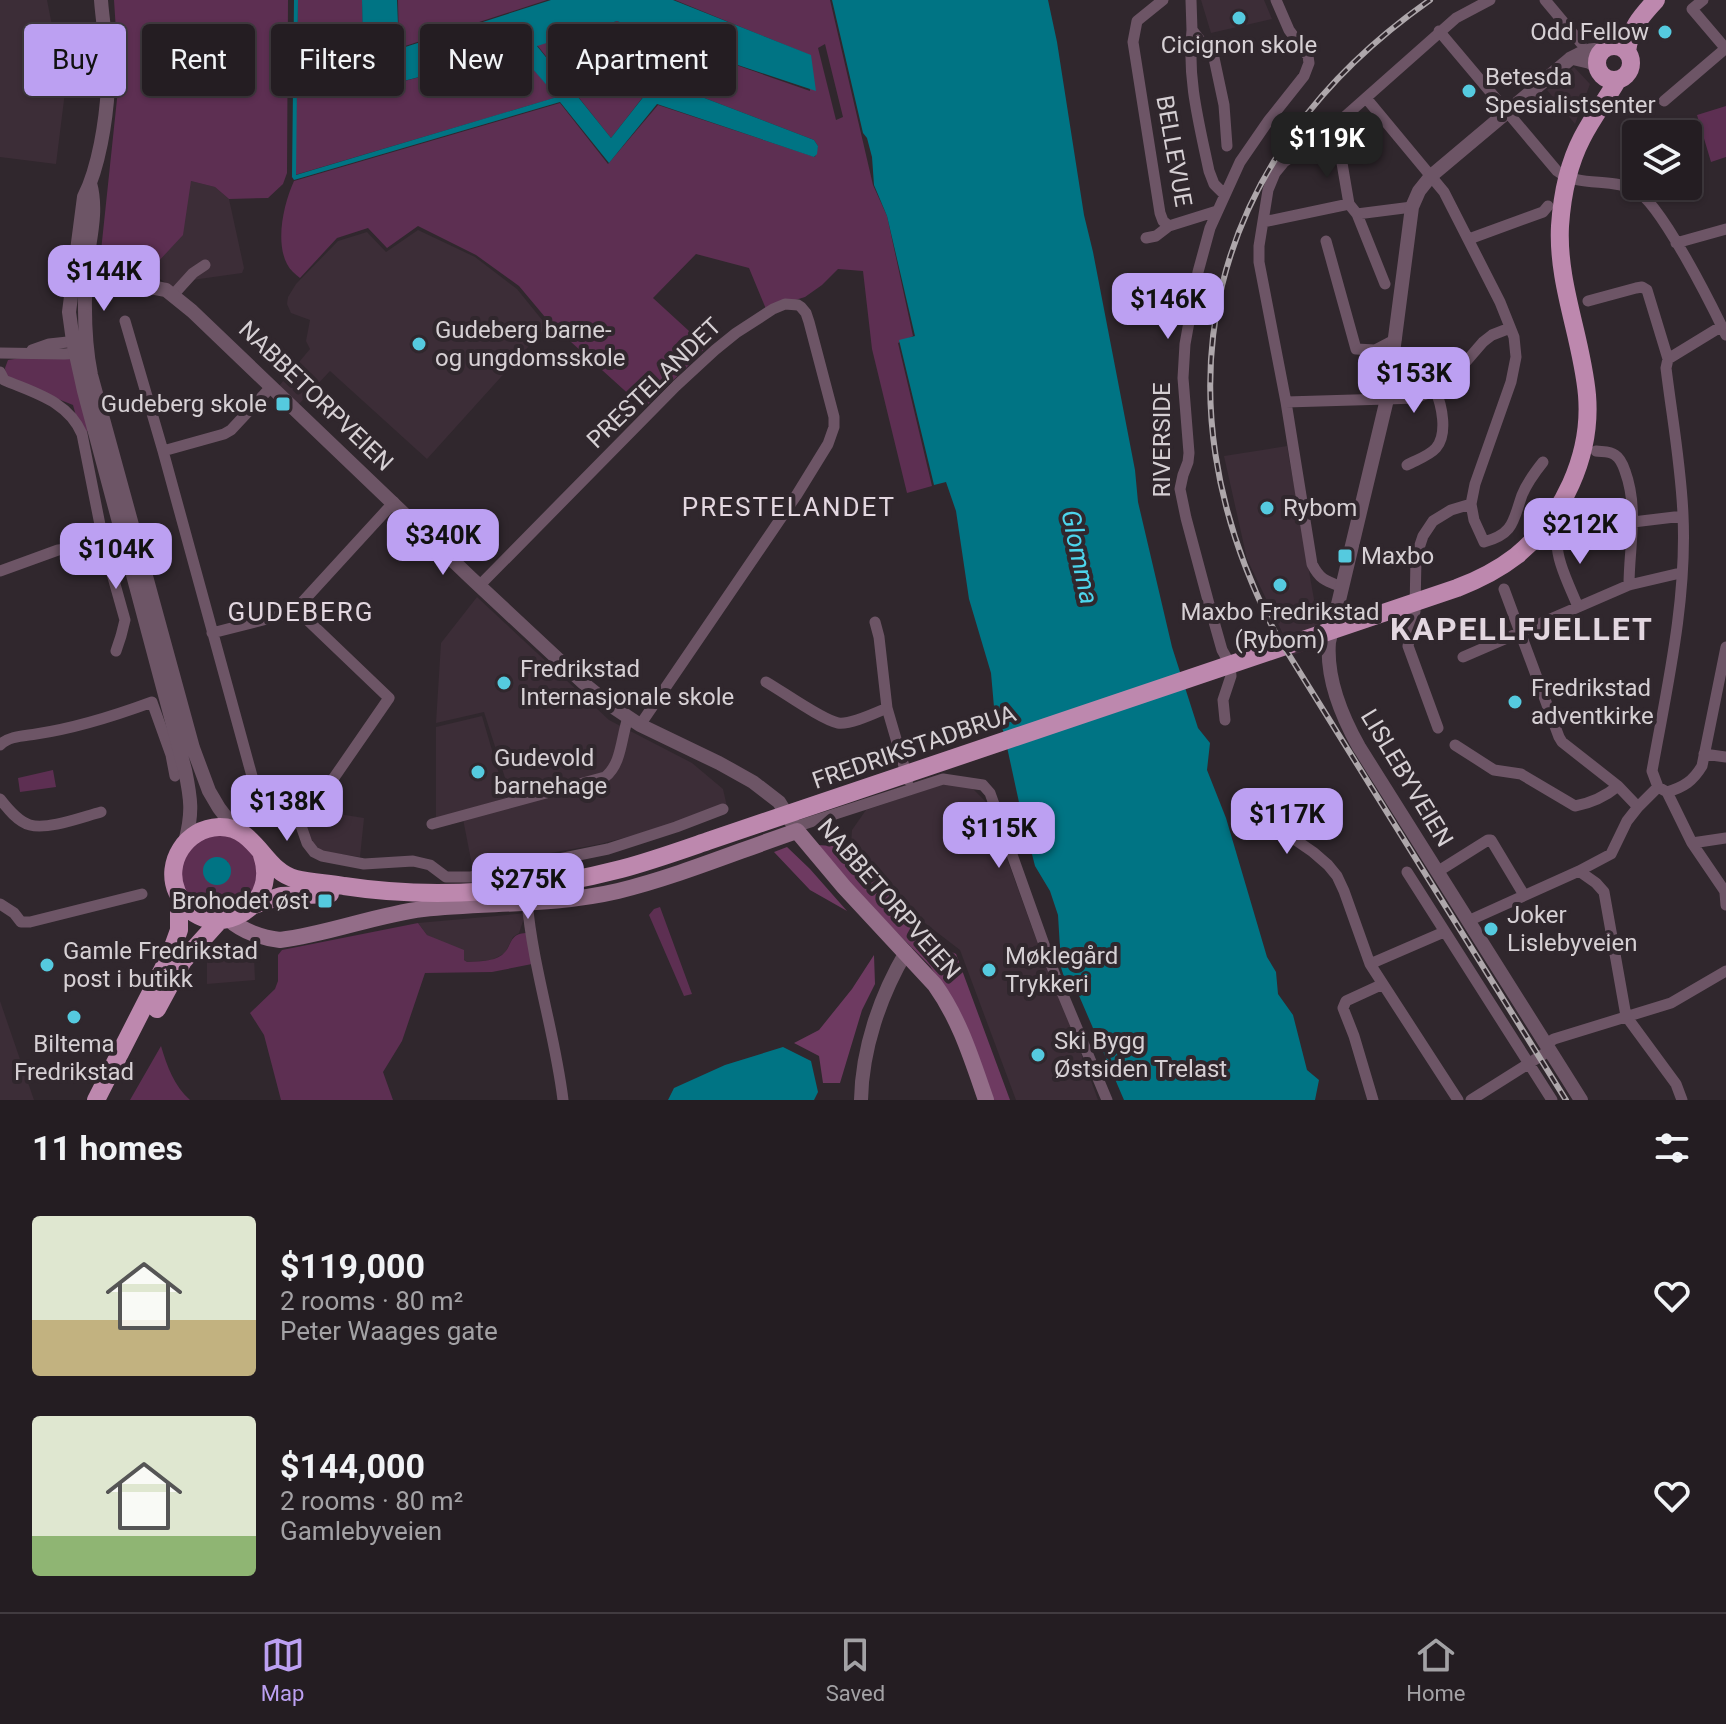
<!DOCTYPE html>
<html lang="en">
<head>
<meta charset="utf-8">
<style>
	body { margin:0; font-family:Roboto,sans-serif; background:#302a2f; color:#f1f3f6; height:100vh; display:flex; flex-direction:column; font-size:30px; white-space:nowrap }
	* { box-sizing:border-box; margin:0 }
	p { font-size:26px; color:#a3a2a5 }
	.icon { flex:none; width:44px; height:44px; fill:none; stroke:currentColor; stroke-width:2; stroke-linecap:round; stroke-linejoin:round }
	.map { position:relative; height:1100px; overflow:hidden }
	.drawer { display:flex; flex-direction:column; background:#241d22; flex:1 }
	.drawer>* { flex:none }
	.top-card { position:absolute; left:24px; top:24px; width:800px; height:72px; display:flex; gap:16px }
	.tools { position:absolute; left:1622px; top:120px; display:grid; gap:16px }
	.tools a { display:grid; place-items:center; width:80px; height:80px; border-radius:8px; background:#241d22; box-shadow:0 2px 6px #0004,0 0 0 2px #413b40; font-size:40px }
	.price { position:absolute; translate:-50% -68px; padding:0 18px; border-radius:16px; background:#bca0f2; color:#111; font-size:26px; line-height:52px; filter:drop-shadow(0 2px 4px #0008) }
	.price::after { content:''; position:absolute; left:50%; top:48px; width:24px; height:18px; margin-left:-12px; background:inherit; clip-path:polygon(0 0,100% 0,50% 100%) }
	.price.active { background:#222; color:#fff }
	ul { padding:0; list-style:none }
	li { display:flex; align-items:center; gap:24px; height:200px; padding:0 32px }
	li span { display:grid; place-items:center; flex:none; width:224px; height:160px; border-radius:8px; color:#555 }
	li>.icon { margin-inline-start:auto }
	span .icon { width:96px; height:96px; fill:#fffc; stroke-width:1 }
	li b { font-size:34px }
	h2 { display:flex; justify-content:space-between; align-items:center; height:96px; padding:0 32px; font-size:34px }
	.chip { padding:0 28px; border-radius:8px; background:#241d22; box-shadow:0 2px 6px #0004,0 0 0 2px #413b40; font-size:28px; line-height:72px }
	.chip.active { background:#bca0f2; color:#111 }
	.tabs { display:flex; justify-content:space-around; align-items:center; height:112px; border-top:2px solid #413b40; background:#241d22; font-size:22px; color:#a3a2a5 }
	.tabs a { display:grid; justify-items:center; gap:4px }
	.tabs .active { color:#bca0f2 }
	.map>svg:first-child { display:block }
</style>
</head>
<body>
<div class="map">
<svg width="1726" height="1100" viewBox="0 0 1726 1100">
	<rect width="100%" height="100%" fill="#30272d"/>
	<path fill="#3c2d37" d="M 0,0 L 47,0 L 65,92 L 56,164 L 0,157 Z
		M 1201,0 L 1264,0 L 1272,19 L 1211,33 Z
		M 1574,67 L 1590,84 L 1575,124 L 1547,90 Z
		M 191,181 L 215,187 L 229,199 L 244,268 L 242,273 L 192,280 L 182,294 L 142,267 L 156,264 Z
		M 418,230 L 475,257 L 517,289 L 547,326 L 427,459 L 330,371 L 298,405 L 279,386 L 310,349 L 306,341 L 310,320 L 291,313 L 287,304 L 288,297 L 296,284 L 338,241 L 367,232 L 386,252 Z
		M 1287,446 L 1322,645 L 1293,655 L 1247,559 L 1224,456 Z
		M 477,597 L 609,720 L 692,763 L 723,789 L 728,811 L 600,844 L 506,861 L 472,865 L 463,819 L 514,806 L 484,712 L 436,723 L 441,643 Z
		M 482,716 L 506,798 L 436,819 L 436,727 Z
		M 949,782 L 969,785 L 987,803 L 1048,972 L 1073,1031 L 1098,1100 L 1016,1100 L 960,950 L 908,910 L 851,845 L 852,830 L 866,810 Z
		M 313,810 L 364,818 L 360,857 L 320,851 L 306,833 L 305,818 Z
		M 528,913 L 525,915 L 519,933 L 513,937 L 505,953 L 492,960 L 467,962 L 439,941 L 427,935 L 418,923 Z
		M 254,957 L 255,980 L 207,984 L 207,960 Z
		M 0,1001 L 34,1100 L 0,1100 Z"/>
	<path fill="#5d2f52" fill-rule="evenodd" d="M 114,0 L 288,0 L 287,173 L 283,184 L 268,198 L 229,199 L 215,187 L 191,181 L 183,235 L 156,264 L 142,267 L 118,264 L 109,262 L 104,258 L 101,251 L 119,80 L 124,76 L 123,64 L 118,62 Z
		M 298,0 L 362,0 L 365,91 L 518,52 L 558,97 L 295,175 Z
		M 398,0 L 547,0 L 399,48 Z
		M 675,0 L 830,0 L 873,185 L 887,216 L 913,336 L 898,343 L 932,486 L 907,493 L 872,349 L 863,271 L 838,269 L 822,285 L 805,297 L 766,309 L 749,268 L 696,254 L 653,298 L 689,331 L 718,335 L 686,368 L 644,408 L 550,323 L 519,286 L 476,255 L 418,226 L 387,248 L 368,228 L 337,238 L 300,278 C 295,274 290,270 287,264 C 275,241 284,203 294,181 L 560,103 L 608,164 L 658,105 L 815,157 L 818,146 L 814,140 L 673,86 L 699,52 L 810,91 L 807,54 ZM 825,44 L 843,117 L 836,120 L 818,48 Z
		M 617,21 L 682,47 L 611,138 L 537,45 Z
		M 1726,106 L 1726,157 L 1711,162 L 1697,115 Z
		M 68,348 L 89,431 L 83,432 L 78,423 L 73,405 L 13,381 L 6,376 L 5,368 L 8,360 L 59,352 Z
		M 53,770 L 56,787 L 20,792 L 18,778 Z
		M 216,831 L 250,846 L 259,871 L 251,896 L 230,911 L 216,912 L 203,910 L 183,892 L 178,865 L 182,852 ZM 220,858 L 228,862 L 228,879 L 221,884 L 204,869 L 208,862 Z
		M 660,907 L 692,994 L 684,996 L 649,915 L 654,909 Z
		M 418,923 L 427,935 L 464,950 L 464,960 L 467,962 C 479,961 492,962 502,955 C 513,946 508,934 526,933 L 532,964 L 492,972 L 425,973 L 402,1041 L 383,1072 L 393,1100 L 281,1100 L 264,1035 L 250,1013 L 275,989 L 278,981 L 278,955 L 282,950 Z
		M 161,1046 C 167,1066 174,1086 190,1100 L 130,1100 Z"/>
	<path fill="#6e3a61" d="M 818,845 L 846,847 L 929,941 L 956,954 L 1010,1100 L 991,1100 L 947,993 L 930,966 L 857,892 Z
		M 787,847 L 810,869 L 847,911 L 810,890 L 774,852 Z
		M 874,955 L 875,984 L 862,1010 L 840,1083 L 823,1083 L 819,1056 L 794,1043 L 819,1030 L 852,989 Z"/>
	<path fill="#007484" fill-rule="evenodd" d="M 294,0 L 298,0 L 296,175 L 557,97 L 518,52 L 364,91 L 362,0 L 397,0 L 399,49 L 551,0 L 673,0 L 811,55 L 816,91 L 699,52 L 673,86 L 814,140 L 818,146 L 817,154 L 814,157 L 657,104 L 609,163 L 560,102 L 294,180 L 292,177 ZM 617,21 L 682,48 L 611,138 L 537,46 Z
		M 832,0 L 1048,0 L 1057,42 L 1084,215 L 1093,252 L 1135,470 L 1138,502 L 1172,647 L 1198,728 L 1210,743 L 1207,770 L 1226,818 L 1267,957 L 1276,972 L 1278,994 L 1293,1015 L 1307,1070 L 1319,1080 L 1315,1100 L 1124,1100 L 1074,984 L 1065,980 L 1058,958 L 1060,948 L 1058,915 L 1050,891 L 1035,866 L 1020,807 L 1004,733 L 994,707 L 991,673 L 969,599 L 956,511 L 946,482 L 934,485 L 899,340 L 915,336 L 887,216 L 874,185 L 872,157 L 867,138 L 863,133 Z
		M203 871a14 14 0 1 1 28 0a14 14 0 1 1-28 0Z
		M 783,1047 L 811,1061 L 818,1092 L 814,1100 L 668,1100 L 674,1088 L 725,1065 Z"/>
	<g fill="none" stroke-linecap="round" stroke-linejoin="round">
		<path stroke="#6d5566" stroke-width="11" d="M 1163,0 L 1137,21 L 1133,42 L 1160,213 L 1163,221 L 1169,226
			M 1191,0 L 1192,30 L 1214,58 L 1224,105 L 1227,146
			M 1545,0 L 1581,43
			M 1703,0 L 1692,9 L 1726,49
			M 1192,30 C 1187,79 1199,123 1209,171 L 1214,184 L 1225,195
			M 1439,31 L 1557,171 C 1578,187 1610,178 1634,189 C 1660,201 1712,306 1726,335
			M 1366,98 L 1444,192 L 1500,302 L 1514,337 L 1516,357 L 1511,382 L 1475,484 L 1471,504 L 1474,520 L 1484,542 C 1514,534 1513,521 1522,495 C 1527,483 1535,472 1543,462
			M 1664,101 L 1725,49
			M 1333,127 L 1337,134 L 1349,204 L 1357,214
			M 1263,222 L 1349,204
			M 1146,238 L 1156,236 L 1169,226 L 1217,211
			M 1469,239 L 1543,212 L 1548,206
			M 1326,241 L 1356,349 L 1375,350 L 1396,339
			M 1676,243 L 1726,229
			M 1385,284 L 1357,214 L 1412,207
			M 173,295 L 193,273 L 205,265
			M 1588,301 L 1636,288 L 1642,287 L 1647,290 L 1668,359
			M 125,321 L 163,451 L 261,809 L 303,797 L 331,782 L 389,698 L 296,609
			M 1722,326 L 1668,359 L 1666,368 C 1672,417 1681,466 1683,515 C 1687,601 1667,687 1652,771 L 1658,787 L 1667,792 L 1692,843 L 1726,893
			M 32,350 L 49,344 L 77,341
			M 0,353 L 64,354 L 83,353
			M 0,372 L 4,380 C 34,393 68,401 82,434 L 104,545 L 125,620 L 121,636 L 116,651
			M 1286,402 L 1387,399 L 1415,398 L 1428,393 L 1451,379 L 1483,342 L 1492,335 L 1510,328
			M 163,451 L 224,434 L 231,430 L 271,387
			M 1596,451 C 1602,452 1610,451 1615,455 C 1620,458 1623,465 1625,471 C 1639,509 1629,547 1629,585
			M 1407,465 C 1416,460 1429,456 1436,448 C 1448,434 1442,405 1435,390
			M 1610,515 L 1633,522 L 1683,516
			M 0,571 L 58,550 L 104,545
			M 479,586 L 676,386 L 715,350 L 736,333 L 773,309 L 785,304 L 798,305 L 801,307 L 806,313 L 809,322 L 834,417 L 834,427 L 828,444 L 796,496 L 640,725
			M 1342,587 C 1326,581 1320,580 1312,564 L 1286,402 L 1259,262 L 1259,246 L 1268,190 L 1275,173 L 1284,162 L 1333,127 L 1456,18 L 1490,0
			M 1504,589 L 1559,737 L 1562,742 L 1618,786 L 1638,807
			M 1578,607 C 1571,589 1553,555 1558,537 L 1589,525
			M 875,622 L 879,637 L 887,708 L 908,780
			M 212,633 L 286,614 L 296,609 L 394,502
			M 1463,657 L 1629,585 L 1676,574 L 1682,574
			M 766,682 C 782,691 822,720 838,723 C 850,725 875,713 887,708
			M 1225,720 L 1223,700 L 1231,676 L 1230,664 L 1222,650 L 1209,604 L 1186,518 L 1180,489 L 1183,475 L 1188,462 L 1189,453 L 1183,378 L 1185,344 L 1198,272 L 1210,228 L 1240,162 L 1269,120 L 1304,76 L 1309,63 L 1308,56 L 1289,30 L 1276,0
			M 1438,728 L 1408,646 L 1415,611 L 1416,557 L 1423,536 L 1433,521 L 1451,510 L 1471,504
			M 0,745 C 9,736 23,736 36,734 C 77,728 114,716 152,702 L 171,755 L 175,776
			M 1455,745 L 1494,770 L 1521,774 L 1575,806 C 1591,803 1606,796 1618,786
			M 1704,754 L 1726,757
			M 1667,792 C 1684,787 1693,781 1702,766 L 1726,647
			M 0,799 C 7,808 18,822 30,825 C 48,830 82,817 101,812
			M 292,800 L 307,843 L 314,852 L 322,856 L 364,864 L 413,861 L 430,865 L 446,877 L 471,877 L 608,849 L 676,827 L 723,809
			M 1249,808 L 1313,852 L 1328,865 L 1337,876 L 1344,891 L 1370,964 L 1458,1100
			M 432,824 L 605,777 C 622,764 621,737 628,718
			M 795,827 L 943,779 L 983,785 L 990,793 L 1056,978 L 1107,1100
			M 1692,843 L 1726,838
			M 1579,871 L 1596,883 L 1604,892 L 1626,1016 L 1676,1084 L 1682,1100
			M 1407,872 L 1552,1100
			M 1437,872 L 1488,840 L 1491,840 L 1524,895
			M 1725,893 L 1726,905
			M 527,901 C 533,969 555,1033 563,1100
			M 0,904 L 14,913 L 21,922 L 30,922 L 142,894
			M 1468,921 L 1579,871 L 1611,854 L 1627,821 L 1638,807 L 1658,787
			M 1370,964 L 1444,932
			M 1546,1044 L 1554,1039 L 1671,1003 L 1726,971
			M 1373,1100 L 1354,1036 L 1343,1008 L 1346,1001 L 1383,984
			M 1471,1100 L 1550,1050"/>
		<path stroke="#6d5566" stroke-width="14" d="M 101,0 C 103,29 110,59 108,87 C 106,121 99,167 84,197 L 69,312 L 73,341 L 84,391 L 185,770 C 191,799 193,813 185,842
			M 1573,58 L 1590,62 L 1597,67
			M 90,183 C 98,212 89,240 86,269 C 84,304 84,341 91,375 L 193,748 L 209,791 L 219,808 L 236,830
			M 74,271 L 107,275 L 119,281 L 166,290 L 192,311 L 471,578 L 589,688 L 610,705 L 640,725 L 719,763 L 753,782 L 779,802 L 797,831
			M 77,285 L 105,286 L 119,281
			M 861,1100 C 862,1049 880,996 906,952
			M 1581,1100 L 1359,747 C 1341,715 1326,679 1329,642 L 1387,399 L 1412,207 L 1419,191 L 1431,176 L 1570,59 C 1581,53 1589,48 1601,51"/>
		<path stroke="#936d88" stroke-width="16" d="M 229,919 C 242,931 262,938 280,940 C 329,934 375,915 423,909 C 488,902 554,906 618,891 C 679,876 738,851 797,831 L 844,887 L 935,985 C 960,1020 972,1060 986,1100"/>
		<path stroke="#bd88ae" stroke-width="18" d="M1597 63a17 17 0 1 1 34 0a17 17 0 1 1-34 0Z
			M 1627,52 C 1629,30 1641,16 1656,0
			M 262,855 C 282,914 201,947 177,892 C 164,863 186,828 219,827 C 257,826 263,871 296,879 C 312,883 328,883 344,886 C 435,900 533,892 621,869 C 651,861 679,851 708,841 L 1457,588 C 1478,580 1498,570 1516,556 C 1563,518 1592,455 1587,395 C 1582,338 1557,284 1560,226 C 1562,196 1568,165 1582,138 C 1592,118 1606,100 1617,81
			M 254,905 L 281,896 L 330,894
			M 157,1009 L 183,961 L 220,920
			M 96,1100 L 170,955 L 179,930 L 179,897"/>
		<g stroke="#aea7ab" stroke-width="6">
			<path id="rail" d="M 1430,0 C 1207,156 1150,393 1276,634 L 1566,1100"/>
		</g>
		<use href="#rail" stroke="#30272d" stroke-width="3" stroke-dasharray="9" stroke-linecap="butt"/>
	</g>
	<g fill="#55cadf" stroke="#30272d" stroke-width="3">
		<circle cx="1239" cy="18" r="8"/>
		<circle cx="1665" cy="32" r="8"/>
		<circle cx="1469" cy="91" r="8"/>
		<circle cx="419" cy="344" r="8"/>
		<rect x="275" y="396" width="16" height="16" rx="4"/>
		<circle cx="1267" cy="508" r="8"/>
		<rect x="1337" y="548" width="16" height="16" rx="4"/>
		<circle cx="1280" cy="585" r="8"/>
		<circle cx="504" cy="683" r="8"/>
		<circle cx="1515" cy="702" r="8"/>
		<circle cx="478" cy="772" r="8"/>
		<rect x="317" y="893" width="16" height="16" rx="4"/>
		<circle cx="1491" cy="929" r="8"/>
		<circle cx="47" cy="965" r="8"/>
		<circle cx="989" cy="970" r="8"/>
		<circle cx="74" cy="1017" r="8"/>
		<circle cx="1038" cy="1055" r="8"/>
	</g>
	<g text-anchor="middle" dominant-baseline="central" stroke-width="8" stroke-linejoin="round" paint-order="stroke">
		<g font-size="24" fill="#d6d0d4" stroke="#30272d" text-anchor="start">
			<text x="1649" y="32" text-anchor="end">Odd Fellow</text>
			<text x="1239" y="45" text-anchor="middle">Cicignon skole</text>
			<text x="1485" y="77">Betesda<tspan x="1485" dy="28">Spesialistsenter</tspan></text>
			<text x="435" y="330">Gudeberg barne-<tspan x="435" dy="28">og ungdomsskole</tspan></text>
			<text x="267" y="404" text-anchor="end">Gudeberg skole</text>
			<text x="1283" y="508">Rybom</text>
			<text x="1361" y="556">Maxbo</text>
			<text x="1280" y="612" text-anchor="middle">Maxbo Fredrikstad<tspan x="1280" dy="28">(Rybom)</tspan></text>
			<text x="520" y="669">Fredrikstad<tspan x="520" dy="28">Internasjonale skole</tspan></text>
			<text x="1531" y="688">Fredrikstad<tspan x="1531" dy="28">adventkirke</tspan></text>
			<text x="494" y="758">Gudevold<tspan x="494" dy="28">barnehage</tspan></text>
			<text x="309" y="901" text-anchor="end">Brohodet øst</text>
			<text x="1507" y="915">Joker<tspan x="1507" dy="28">Lislebyveien</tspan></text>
			<text x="63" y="951">Gamle Fredrikstad<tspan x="63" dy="28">post i butikk</tspan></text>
			<text x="1005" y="956">Møklegård<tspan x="1005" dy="28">Trykkeri</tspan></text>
			<text x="1054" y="1041">Ski Bygg<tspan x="1054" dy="28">Østsiden Trelast</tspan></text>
			<text x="74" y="1044" text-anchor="middle">Biltema<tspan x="74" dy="28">Fredrikstad</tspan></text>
		</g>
		<g font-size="24" fill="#d6d0d4" stroke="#30272d">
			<text transform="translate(1174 151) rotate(80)">BELLEVUE</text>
			<text transform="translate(654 383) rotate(-44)">PRESTELANDET</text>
			<text transform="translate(316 396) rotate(44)">NABBETORPVEIEN</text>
			<text transform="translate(1162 440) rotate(-90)">RIVERSIDE</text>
			<text transform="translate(914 747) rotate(-19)">FREDRIKSTADBRUA</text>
			<text transform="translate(1407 778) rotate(59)">LISLEBYVEIEN</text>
			<text transform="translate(889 899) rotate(49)">NABBETORPVEIEN</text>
		</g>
		<g font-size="26" letter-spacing="2" fill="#e3d7e0" stroke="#30272d">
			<text x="789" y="507">PRESTELANDET</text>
			<text x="301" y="612">GUDEBERG</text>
		</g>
		<g font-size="26" font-style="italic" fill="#4dd5ed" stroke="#30272d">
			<text transform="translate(1080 557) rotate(78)">Glomma</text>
		</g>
		<g font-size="32" font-weight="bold" letter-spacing="2" fill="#e3d7e0" stroke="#30272d">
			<text x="1522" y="629">KAPELLFJELLET</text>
		</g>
	</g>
</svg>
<div class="tools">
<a><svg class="icon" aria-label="layers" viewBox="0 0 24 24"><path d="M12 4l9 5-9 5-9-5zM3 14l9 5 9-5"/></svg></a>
</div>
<b class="price active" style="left:1327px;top:180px">$119K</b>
<b class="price" style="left:104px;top:313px">$144K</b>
<b class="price" style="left:1168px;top:341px">$146K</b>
<b class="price" style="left:1414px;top:415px">$153K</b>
<b class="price" style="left:1580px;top:566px">$212K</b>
<b class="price" style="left:443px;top:577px">$340K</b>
<b class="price" style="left:116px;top:591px">$104K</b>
<b class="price" style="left:287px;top:843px">$138K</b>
<b class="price" style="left:1287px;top:856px">$117K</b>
<b class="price" style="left:999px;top:870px">$115K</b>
<b class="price" style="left:528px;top:921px">$275K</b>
<div class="top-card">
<a class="chip active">Buy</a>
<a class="chip">Rent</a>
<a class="chip">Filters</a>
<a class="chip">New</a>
<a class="chip">Apartment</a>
</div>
</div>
<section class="drawer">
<h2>11 homes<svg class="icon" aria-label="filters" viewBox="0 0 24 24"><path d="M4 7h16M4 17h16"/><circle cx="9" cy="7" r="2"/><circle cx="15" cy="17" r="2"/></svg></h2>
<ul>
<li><span style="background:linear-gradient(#dfe7d0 65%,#c2b280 0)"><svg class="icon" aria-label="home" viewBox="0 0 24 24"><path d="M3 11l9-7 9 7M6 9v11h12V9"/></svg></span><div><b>$119,000</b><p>2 rooms · 80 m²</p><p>Peter Waages gate</p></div><svg class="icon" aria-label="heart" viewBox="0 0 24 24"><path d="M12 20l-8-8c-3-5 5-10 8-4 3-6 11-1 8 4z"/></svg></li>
<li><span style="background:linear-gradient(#dfe7d0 75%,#8fb573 0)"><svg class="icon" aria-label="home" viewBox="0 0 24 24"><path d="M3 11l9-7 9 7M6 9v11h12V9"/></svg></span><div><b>$144,000</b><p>2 rooms · 80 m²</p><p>Gamlebyveien</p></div><svg class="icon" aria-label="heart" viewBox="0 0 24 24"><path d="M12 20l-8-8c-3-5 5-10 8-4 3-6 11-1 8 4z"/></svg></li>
</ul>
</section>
<nav class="tabs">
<a class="active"><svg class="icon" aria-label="map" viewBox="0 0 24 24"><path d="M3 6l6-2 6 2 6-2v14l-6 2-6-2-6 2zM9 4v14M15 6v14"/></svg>Map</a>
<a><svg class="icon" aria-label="saved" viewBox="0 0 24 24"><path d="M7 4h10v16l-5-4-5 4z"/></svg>Saved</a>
<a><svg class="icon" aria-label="home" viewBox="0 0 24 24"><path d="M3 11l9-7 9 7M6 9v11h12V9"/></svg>Home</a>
</nav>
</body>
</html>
